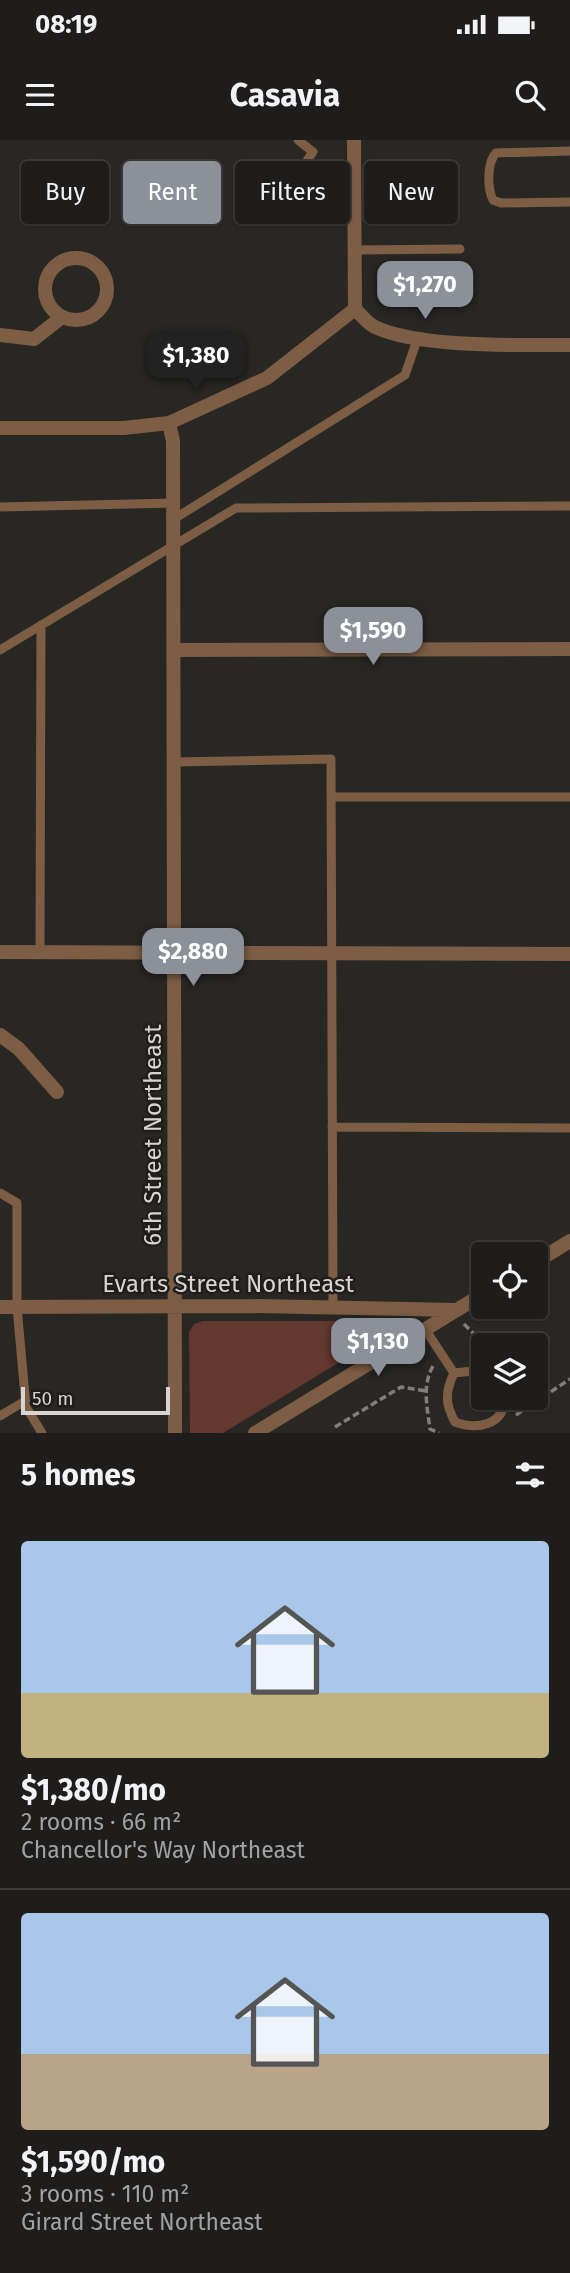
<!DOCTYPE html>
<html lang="en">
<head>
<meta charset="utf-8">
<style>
	body { margin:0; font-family:"Fira Sans",sans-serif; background:#2b2a28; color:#f1f3f6; height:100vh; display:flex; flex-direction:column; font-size:26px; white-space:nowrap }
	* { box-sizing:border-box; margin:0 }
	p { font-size:23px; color:#a1a2a3 }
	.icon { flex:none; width:38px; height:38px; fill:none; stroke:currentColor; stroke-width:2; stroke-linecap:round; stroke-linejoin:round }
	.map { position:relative; height:1293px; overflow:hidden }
	.sheet { display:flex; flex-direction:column; background:#1e1d1b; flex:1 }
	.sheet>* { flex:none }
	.guide { position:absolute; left:21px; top:21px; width:528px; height:63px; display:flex; gap:14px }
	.controls { position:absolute; left:471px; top:1102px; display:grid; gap:14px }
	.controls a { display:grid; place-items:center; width:77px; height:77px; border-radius:7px; background:#1e1d1b; box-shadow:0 2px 5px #0004,0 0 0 2px #3c3b3a; font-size:35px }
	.scale { position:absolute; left:21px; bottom:18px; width:149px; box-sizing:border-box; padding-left:7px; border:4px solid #d6d5d3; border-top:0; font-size:19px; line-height:24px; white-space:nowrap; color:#d6d5d3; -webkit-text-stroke:5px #1f1e1b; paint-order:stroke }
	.price { position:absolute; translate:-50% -60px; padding:0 16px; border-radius:14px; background:#8c9099; color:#fff; font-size:23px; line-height:46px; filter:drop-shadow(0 2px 4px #0008) }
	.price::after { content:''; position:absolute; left:50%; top:42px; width:21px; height:16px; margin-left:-10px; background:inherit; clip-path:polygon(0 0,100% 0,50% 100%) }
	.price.selected { background:#222; color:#fff }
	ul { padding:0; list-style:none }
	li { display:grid; align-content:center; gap:14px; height:371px; padding:0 21px }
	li+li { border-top:2px solid #3c3b3a }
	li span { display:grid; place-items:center; height:217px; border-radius:7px; color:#555 }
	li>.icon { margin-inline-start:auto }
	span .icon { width:126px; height:126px; fill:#fffc; stroke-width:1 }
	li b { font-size:30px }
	h2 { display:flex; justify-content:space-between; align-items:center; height:84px; padding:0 21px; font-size:30px }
	.pill { padding:0 24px; border-radius:7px; background:#1e1d1b; box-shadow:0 2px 5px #0004,0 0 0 2px #3c3b3a; font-size:24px; line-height:63px }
	.pill.selected { background:#8c9099; color:#fff }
	.status { display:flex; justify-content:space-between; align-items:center; height:49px; padding:0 35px; background:#1e1d1b; direction:ltr }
	.status svg { height:19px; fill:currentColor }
	header { display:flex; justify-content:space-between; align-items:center; height:91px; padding:0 21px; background:#1e1d1b; font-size:32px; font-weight:700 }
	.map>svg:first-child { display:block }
</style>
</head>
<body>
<div class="status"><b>08:19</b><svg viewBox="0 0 49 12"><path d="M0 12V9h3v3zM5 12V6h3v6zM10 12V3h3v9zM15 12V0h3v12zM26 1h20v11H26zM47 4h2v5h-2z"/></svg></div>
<header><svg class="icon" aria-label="menu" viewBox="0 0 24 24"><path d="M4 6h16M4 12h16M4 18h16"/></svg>Casavia<svg class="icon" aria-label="search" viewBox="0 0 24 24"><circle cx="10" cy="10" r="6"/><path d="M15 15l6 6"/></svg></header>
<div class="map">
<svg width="570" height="1293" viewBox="0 0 570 1293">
	<rect width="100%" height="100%" fill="#282724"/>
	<path fill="#63382f" d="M 203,1181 L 376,1181 L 383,1185 L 384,1190 L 381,1197 L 223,1293 L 190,1293 L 189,1192 L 194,1184 Z"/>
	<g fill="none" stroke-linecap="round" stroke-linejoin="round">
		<path stroke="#807f7c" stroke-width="3.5" stroke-dasharray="7 3.5" stroke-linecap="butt" d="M 464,1184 L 474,1194 L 496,1206
			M 433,1226 C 422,1245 427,1267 430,1289 L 439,1293
			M 536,1251 L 538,1259
			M 516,1275 L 570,1239
			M 335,1287 L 401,1247 L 426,1251"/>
		<path stroke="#7d5e44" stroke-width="9" d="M 570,11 L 496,13 C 487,22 487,48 493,60 L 501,63 L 570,62
			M 275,66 L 313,12 L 298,0
			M 355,110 L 460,109
			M 0,367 L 174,363
			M 174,379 L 405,235 L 418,197
			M 0,510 L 236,368 L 570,366
			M 175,622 L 331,619 L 333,1167
			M 331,657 L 570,657
			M 40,812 L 41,485
			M 332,987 L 570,988
			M 0,1053 L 17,1063 L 17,1167 L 26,1267 L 42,1293
			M 425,1189 L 454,1233
			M 454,1233 C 445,1252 445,1264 455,1282 C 476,1290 504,1286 505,1258
			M 454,1233 L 483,1230
			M 0,1276 L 25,1261"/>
		<path stroke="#7d5e44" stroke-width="14" d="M 354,0 L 355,169 C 361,175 368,184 375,187 C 419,208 520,205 570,205
			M45 149a31 31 0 1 1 62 0a31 31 0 1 1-62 0Z
			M 0,195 L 34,199 L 62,177
			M 0,288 L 124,288 L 169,283
			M 175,510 L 570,509
			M 0,895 L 19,909 L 57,952
			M 536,1122 L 570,1101
			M 0,1167 L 257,1166 L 456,1170
			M 175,1293 L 173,301 L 169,283 L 267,238 L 355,169
			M 255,1293 L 483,1154"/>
		<path stroke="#7d5e44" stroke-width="14" d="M 0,812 L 570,814"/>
	</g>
	<g text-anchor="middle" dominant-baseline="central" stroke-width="5" stroke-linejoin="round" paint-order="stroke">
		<g font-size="24" fill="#d6d5d3" stroke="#1f1e1b">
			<text transform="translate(153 995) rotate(-90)">6th Street Northeast</text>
			<text x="228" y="1144">Evarts Street Northeast</text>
		</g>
	</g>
</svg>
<div class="controls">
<a><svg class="icon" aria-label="locate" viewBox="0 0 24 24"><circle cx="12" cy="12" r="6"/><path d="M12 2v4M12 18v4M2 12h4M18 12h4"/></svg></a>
<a><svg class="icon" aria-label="layers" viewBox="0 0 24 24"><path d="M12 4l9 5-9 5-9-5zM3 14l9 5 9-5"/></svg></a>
</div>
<div class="scale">50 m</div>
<b class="price" style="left:425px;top:181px">$1,270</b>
<b class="price selected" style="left:196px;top:252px">$1,380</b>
<b class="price" style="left:373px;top:527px">$1,590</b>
<b class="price" style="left:193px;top:848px">$2,880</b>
<b class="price" style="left:378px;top:1238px">$1,130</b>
<div class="guide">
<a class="pill">Buy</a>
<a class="pill selected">Rent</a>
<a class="pill">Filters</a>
<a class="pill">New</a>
</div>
</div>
<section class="sheet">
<h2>5 homes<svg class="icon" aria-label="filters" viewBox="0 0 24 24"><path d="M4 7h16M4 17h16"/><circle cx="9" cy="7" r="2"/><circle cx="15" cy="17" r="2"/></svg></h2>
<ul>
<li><span style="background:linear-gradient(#a9c7e8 70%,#c2b280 0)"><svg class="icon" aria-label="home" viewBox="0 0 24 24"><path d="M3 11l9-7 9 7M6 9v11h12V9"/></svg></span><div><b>$1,380/mo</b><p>2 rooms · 66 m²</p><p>Chancellor's Way Northeast</p></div></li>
<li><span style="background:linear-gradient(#a9c7e8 65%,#b9a48a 0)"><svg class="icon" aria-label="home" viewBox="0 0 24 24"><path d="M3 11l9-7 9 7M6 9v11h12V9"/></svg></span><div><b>$1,590/mo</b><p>3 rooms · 110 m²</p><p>Girard Street Northeast</p></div></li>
</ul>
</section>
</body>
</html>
